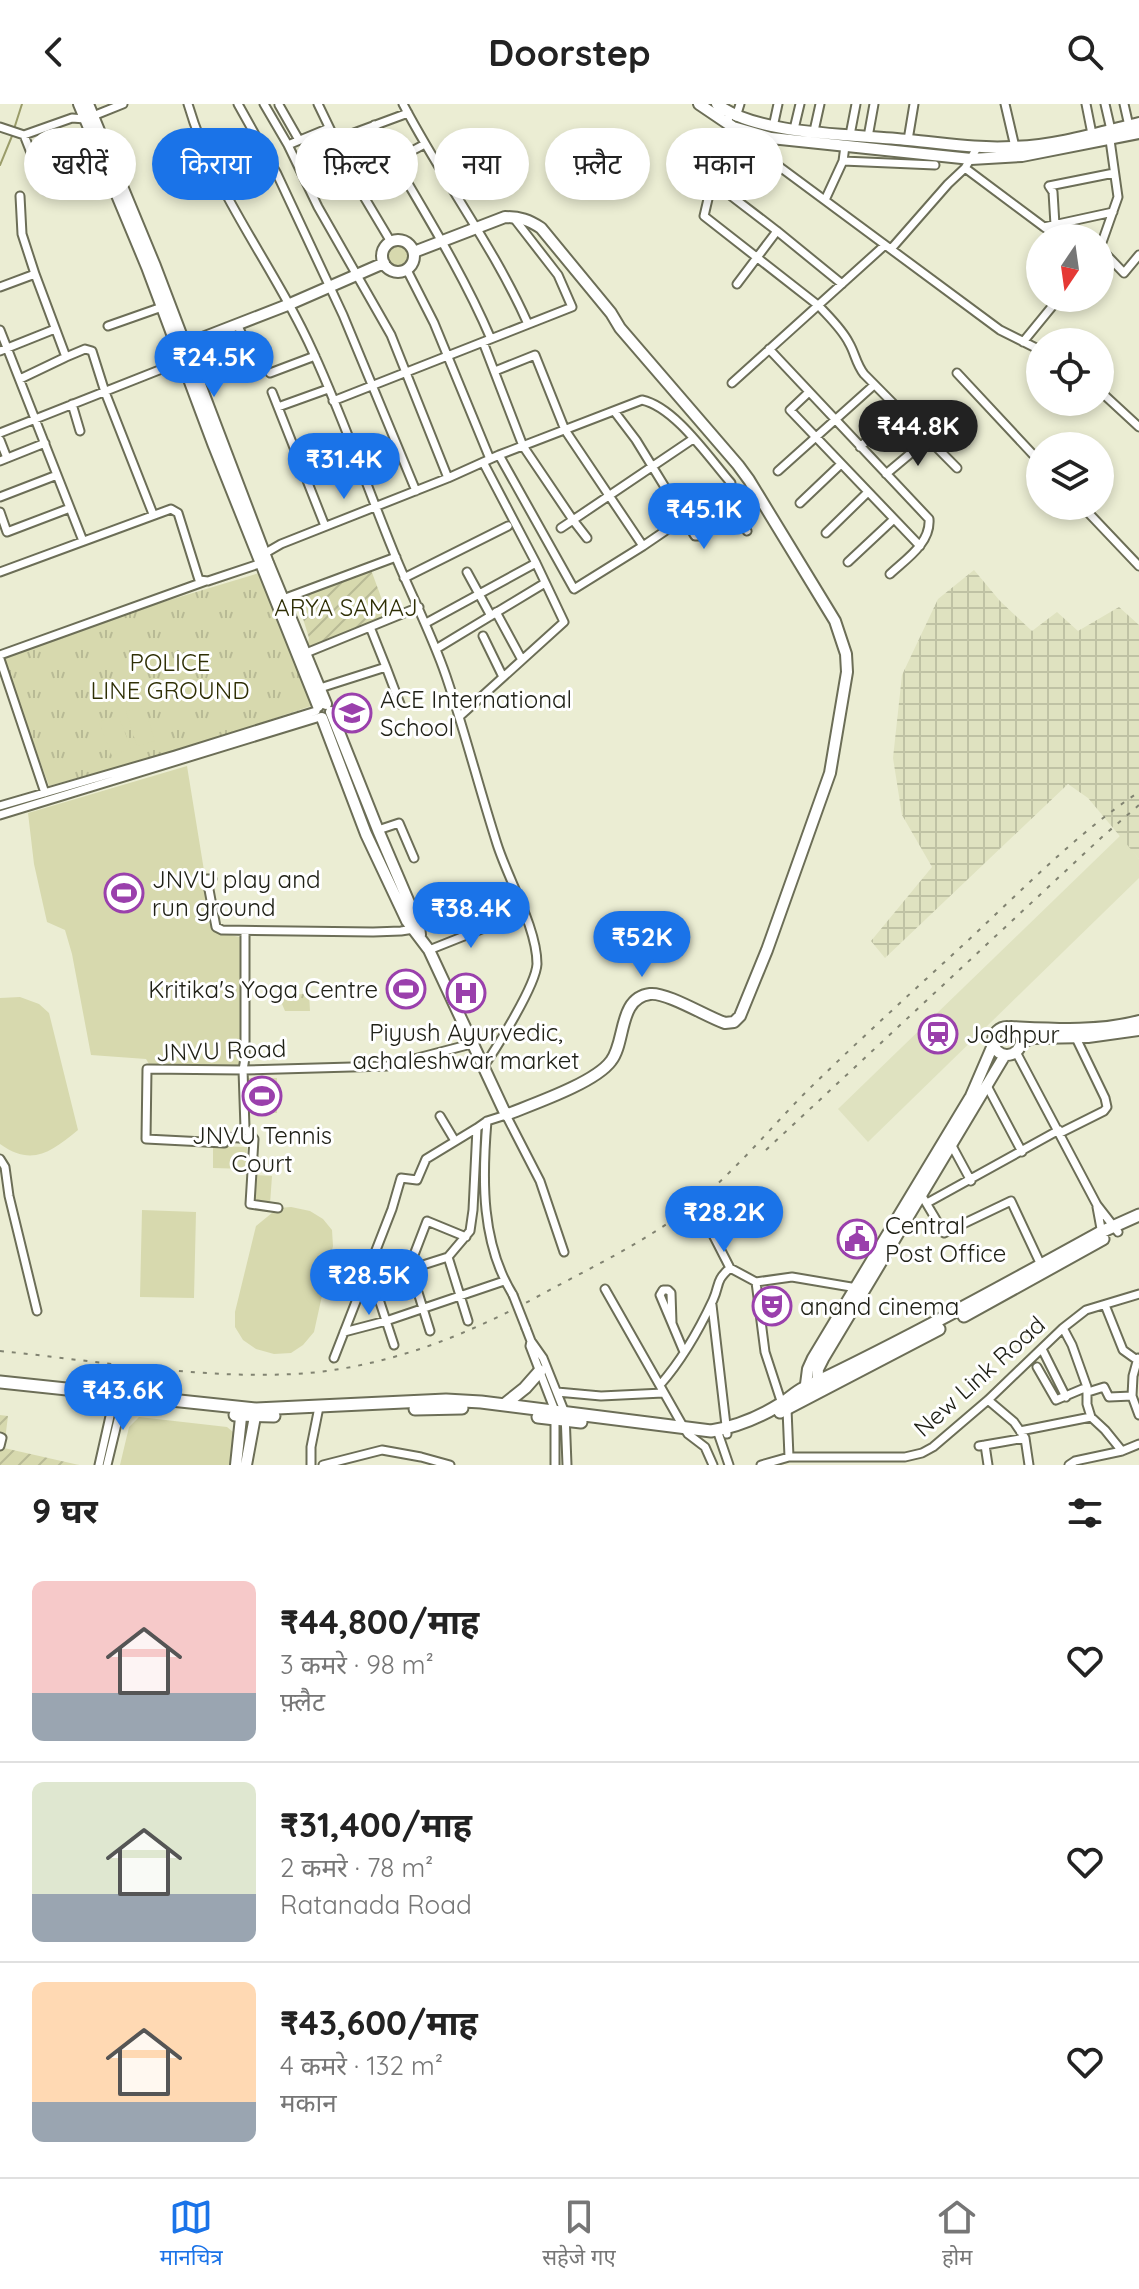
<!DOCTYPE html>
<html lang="hi">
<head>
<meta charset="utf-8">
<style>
	body { margin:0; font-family:Quicksand,"Noto Sans Devanagari",sans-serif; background:#f6f6f6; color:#222; height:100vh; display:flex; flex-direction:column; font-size:30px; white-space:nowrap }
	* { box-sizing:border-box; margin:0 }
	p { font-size:26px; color:#767676 }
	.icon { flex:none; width:44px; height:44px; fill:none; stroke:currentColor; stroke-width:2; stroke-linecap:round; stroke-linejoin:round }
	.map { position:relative; height:1361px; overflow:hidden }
	.sheet { display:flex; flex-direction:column; background:#fff; flex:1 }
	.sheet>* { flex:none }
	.guide { position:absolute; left:24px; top:24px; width:1092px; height:72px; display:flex; gap:16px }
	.needle { width:52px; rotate:193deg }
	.fabs { position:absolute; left:1026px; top:120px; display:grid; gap:16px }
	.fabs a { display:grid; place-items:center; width:88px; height:88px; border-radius:50%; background:#fff; box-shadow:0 4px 12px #0003; font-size:40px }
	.price { position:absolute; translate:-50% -68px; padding:0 18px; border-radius:28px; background:#1a73e8; color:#fff; font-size:26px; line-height:52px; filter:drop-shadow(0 2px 4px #0008) }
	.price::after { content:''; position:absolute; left:50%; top:48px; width:24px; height:18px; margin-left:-12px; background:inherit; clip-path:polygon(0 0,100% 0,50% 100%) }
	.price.active { background:#222; color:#fff }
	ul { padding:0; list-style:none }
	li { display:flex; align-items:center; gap:24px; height:200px; padding:0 32px }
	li+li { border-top:2px solid #e0e0e0 }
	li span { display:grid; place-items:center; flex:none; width:224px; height:160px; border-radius:12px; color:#555 }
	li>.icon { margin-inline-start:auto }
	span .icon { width:96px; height:96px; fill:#fffc; stroke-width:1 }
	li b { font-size:34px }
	h2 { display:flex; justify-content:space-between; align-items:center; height:96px; padding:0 32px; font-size:34px }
	.tag { padding:0 28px; border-radius:36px; background:#fff; box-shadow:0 4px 12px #0003; font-size:28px; line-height:72px }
	.tag.active { background:#1a73e8; color:#fff }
	header { display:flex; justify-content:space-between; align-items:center; height:104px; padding:0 32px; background:#fff; font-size:36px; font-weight:700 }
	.tabs { display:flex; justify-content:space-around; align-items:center; height:112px; border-top:2px solid #e0e0e0; background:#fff; font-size:22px; color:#767676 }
	.tabs a { display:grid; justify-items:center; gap:4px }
	.tabs .active { color:#1a73e8 }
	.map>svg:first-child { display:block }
</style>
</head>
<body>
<header><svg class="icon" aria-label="back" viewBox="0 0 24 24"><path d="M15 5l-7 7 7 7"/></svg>Doorstep<svg class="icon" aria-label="search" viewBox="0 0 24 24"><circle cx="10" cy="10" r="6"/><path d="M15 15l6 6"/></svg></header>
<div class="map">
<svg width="1139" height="1361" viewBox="0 0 1139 1361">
	<defs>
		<pattern id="industrial-grid" width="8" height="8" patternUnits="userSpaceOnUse" patternTransform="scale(2)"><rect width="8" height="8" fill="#dfe2c0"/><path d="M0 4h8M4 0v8" fill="none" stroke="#bfc2a4"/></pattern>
		<pattern id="grass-tufts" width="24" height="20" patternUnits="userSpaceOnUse" patternTransform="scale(2)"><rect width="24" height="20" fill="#d7d9ae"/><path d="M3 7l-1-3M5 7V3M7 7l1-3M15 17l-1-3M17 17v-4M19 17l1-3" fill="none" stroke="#b8ba95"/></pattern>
		<pattern id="garden-furrows" width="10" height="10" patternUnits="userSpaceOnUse" patternTransform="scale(2)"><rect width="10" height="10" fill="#d7d9ae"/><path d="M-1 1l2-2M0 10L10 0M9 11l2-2" fill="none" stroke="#b8ba95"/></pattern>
	</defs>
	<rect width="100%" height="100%" fill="#ebedd3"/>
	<path fill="#dfe2c0" d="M 1121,731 L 1139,755 L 1139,774 L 868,1038 L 838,1005 Z"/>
	<path fill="url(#industrial-grid)" d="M 974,466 L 1000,497 L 1032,527 L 1057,508 L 1078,527 L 1119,503 L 1139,521 L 1139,755 L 1088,694 L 1068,680 L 885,854 L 871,837 L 932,763 L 902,711 L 893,654 L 902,571 L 938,495 Z"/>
	<path fill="url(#grass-tufts)" d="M387 152a11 11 0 1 1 22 0a11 11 0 1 1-22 0Z
		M 259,469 L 314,601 L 192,642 L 49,682 L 0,547 Z
		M 309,889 L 310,907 L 285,907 L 279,893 Z"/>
	<path fill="url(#garden-furrows)" d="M 370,463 L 389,515 L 306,548 L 309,534 L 296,492 Z
		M 0,1311 L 8,1312 L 4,1344 L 79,1361 L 0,1361 Z"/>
	<path fill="#d7d9ae" d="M 144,602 L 155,637 L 137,642 L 126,608 Z
		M 118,611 L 131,644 L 112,652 L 99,618 Z
		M 187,662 L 214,828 L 245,834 L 244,963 L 152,965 L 146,955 L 91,951 L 72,850 L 65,826 L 47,818 L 34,760 L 28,709 Z
		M 20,893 L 39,900 L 49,909 L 78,1026 C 51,1048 32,1063 0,1040 L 0,894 Z
		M 248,974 L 277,974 L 277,1009 L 247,1009 Z
		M 213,1042 L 247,1043 L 246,1065 L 213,1064 Z
		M 255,1071 L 272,1072 L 270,1100 L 253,1099 Z
		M 291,1103 L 310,1107 L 323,1115 L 332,1126 L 333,1142 L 314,1228 L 303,1241 L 291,1249 L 274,1250 L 256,1245 L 243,1236 L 235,1223 L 235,1208 L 256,1122 L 278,1104 Z
		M 142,1106 L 196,1108 L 194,1194 L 140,1193 Z
		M 139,1313 L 227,1323 L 238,1332 L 232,1361 L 120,1361 L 129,1323 Z"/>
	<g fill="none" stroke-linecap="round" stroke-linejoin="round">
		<path stroke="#9a9c69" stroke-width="2" d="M 14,25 L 22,0
			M 0,61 L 12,32"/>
		<g stroke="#6c6e57" stroke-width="11">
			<path id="street" d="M 188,0 C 214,90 275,163 313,248 C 342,311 366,380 392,444 C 409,487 431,528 446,572 C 465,628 479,684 497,740 C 508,775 537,824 537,860 C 536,881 497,943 484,962
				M 238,0 L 277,70 L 343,211 L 416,387
				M 264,0 L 288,41 L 318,103 L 391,231 L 448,374
				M 318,0 L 357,81 L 391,138
				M 403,0 C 442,75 494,143 528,220
				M 1005,0 L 1015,43
				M 1086,0 L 1092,30
				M 1105,0 L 1111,26
				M 1124,0 L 1129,22
				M 279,1 L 299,36
				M 729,9 L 728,20 L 734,29 L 1000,226 L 1040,246
				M 736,13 L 740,0
				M 374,21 C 414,92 459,160 491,235
				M 0,23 L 24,31 L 72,14 L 85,15 L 93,12 L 123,0
				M 773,23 L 778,0
				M 794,25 L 800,0
				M 814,27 L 820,0
				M 734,29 L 700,68 L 777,127 L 842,180
				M 24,31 L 46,87
				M 850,31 L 856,0
				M 868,33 L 874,0
				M 335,36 L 408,9
				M 908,36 L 914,0
				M 288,41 L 329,24
				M 843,57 L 935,61
				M 965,64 L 1044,123 L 1113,108
				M 355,77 L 425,40
				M 712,78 L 704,112 L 819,202 C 830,214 842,225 849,239 C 855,249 856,260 864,270 L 957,364
				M 20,92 L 22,130 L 35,170
				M 825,96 L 843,57 L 845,42
				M 1055,121 L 1053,88 L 1049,82 L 1114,69
				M 1044,123 L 1060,134
				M 1100,144 L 1118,93 L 1110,36
				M 1100,144 L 1124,169 L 1139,151
				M 891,145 L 948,80 L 965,64 L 977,44
				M 407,166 L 434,219 L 490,355
				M 737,180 L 777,127
				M 0,183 L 35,170 L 66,253 L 85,245 L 92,247 L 105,288 L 153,410
				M 237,220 L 254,256
				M 108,222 L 162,203
				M 0,226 L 83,437
				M 483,238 L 523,342 L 573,416 L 693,335
				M 1023,238 L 1059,194
				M 769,245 L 929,415 C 931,439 906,455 890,470
				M 0,247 L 55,225
				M 495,267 L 535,251 L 565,326 L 643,442
				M 270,269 L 315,252
				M 957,269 L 1040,358
				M 20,275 L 66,253
				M 732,279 L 885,141
				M 1100,287 L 1139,323
				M 272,288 L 325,422
				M 809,288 L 790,306 L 920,442
				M 333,297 L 572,203 L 558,171 L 513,113
				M 72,300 L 80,327
				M 278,303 L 328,285
				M 614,307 L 636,336 L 695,432 L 700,432 L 734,409
				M 0,329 L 182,257
				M 0,336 L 7,354
				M 860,343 L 900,306
				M 0,357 L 45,339
				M 778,367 L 874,281
				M 886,370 L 929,334
				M 721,390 L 747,427
				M 0,393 L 57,371
				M 800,399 L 841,360
				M 1082,402 L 1139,462
				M 0,408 L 7,428 L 70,404
				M 561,424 L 573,416 L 587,434
				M 826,429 L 868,388
				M 262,451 L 281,440 L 448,374 L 499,351 L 642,296 C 675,303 709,354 731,379 L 731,382 L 643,442 L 574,485 L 499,351
				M 848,458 L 894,415
				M 0,468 L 171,405 L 178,409 L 199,476 L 208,477 L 265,458
				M 467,468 L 491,512
				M 404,474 L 508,422
				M 283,495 L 396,453
				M 496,508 L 522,556
				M 426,519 L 536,459
				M 483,532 L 503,573
				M 436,545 L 545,479
				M 306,549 L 419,503
				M 0,551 L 206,477
				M 0,555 L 45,689
				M 386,563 L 400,600
				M 320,584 L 386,563 L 370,523
				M 459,613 L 564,518 L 536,459 L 483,358
				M 0,702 L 175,651 L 316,607
				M 0,711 L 320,613
				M 378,726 L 399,719 L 414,754
				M 212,775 L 207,775 L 216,823 L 222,826 L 373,828 L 401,827 L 414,825
				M 245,827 L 245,954 L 243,966 L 245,1024 L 254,1035 L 250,1100 L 278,1104
				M 429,846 L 502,817
				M 1016,948 L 1097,1101 L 1118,1128
				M 986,980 L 1022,1048
				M 440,1012 L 455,1037
				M 487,1017 C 482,1076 481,1139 513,1191
				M 1060,1029 L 1104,1007 L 1107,1003 L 1105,994 L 1076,934
				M 254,1035 L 225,1033 L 224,1039 L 146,1035 L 147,965 L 243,966 L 387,962 L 475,939
				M 951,1040 L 971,1077
				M 0,1055 L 5,1063 L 9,1092 L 37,1207
				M 922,1092 L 944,1129 L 1011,1097 L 1041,1161
				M 927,1099 L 1059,1026
				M 1097,1103 L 1102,1130
				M 708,1121 L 730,1164
				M 448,1153 L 468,1217
				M 373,1177 L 394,1241
				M 756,1178 L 765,1248 L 782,1300
				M 363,1180 L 448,1153 L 470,1127 L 473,1106 L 477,1024 L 487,1017 L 506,1011 L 540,1077 L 564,1148
				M 605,1185 L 684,1324 L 688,1330 L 705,1343 L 713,1361
				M 712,1201 L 727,1330
				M 1105,1201 L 1123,1246 L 1137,1256
				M 672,1219 L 671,1189 L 668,1186 L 663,1186 L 660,1191 L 684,1248
				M 526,1224 L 531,1237 L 530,1242 L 555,1307 L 555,1361
				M 1063,1224 L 1072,1241 L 1087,1283 L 1087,1300 L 1091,1313 L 1105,1326 L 1122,1347
				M 430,1227 L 411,1166 L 412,1156 L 427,1117 L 466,1133
				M 344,1228 L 386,1217 L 504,1177
				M 531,1237 L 543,1254 L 565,1309 L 567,1361
				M 1042,1245 L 1066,1293
				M 334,1254 L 392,1105 L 401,1074 L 417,1076 L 426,1055 L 477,1024
				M 1037,1263 L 1056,1296 L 1087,1283
				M 660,1281 C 681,1257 699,1226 713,1196 C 720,1181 715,1177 730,1164 L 756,1178 L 792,1173 L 857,1184
				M 557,1288 L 601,1292 L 663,1289
				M 1088,1288 L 1104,1283 L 1109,1293 L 1132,1292 L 1139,1311
				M 1132,1292 L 1133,1272 L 1138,1254
				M 988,1296 L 1014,1318 L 1025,1334 L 1029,1361
				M 787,1305 L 789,1353
				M 717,1326 L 729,1361
				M 1020,1327 L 1091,1313
				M 0,1333 L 2,1334 L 0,1342
				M 985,1341 L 1025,1334
				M 979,1342 L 985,1341 L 988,1361
				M 99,1361 L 115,1290
				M 107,1361 L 124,1291
				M 311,1361 L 311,1343 L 319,1303
				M 323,1361 L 382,1346 L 421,1353 L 450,1361
				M 761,1361 L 789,1353 L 905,1353 L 922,1349 L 933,1343 L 988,1296 L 1063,1224 L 1086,1206 L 1139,1190
				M 1069,1361 L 1075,1357 L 1122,1347 L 1139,1340"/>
		</g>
		<g stroke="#6c6e57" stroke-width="14">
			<path id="secondary" d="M 79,0 L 147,163 L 214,342 L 318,602
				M 88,0 L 155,162 L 268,459 L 326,600
				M 699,0 L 733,23 L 771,34 L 971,55 L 1022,52 L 1139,29
				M 717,0 C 757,32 856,30 908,36 C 943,39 976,45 1012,43 C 1054,42 1098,29 1139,19
				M382 152a16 16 0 1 1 32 0a16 16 0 1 1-32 0Z
				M 182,242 L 290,200 L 384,159
				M 331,608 L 378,726 L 419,822 L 420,831
				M 322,614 L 366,730 L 407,817 L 429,846 L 506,1011 C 533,1000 595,979 611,957 C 626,938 618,894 650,890 C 667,888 707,913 725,919 L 734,918 L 740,912 L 767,846 L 830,669 L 847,568 L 846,550 L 835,517 L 749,376 L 738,361 L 620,224 L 611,209 L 541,124 C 529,116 520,113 505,113 L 414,148
				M993 937a14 14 0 1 1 28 0a14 14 0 1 1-28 0Z
				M 1011,923 C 1054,925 1097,928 1139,917
				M 1021,938 L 1033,934 L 1088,933 L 1139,926
				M 817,1285 L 818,1265 L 823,1255 L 1005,951
				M 805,1288 L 808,1265 L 813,1254 L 971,992 L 993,941
				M 236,1361 L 242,1304
				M 246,1361 L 256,1307"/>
		</g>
		<g stroke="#6c6e57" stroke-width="15">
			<path id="primary" d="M 964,1212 L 1103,1135
				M 0,1278 L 256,1305 L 446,1296 L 481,1298 L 711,1327 C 735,1323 758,1314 779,1301 C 788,1296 795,1288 804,1284 C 905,1236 1003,1182 1101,1128 L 1139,1111
				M 505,1300 L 525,1284 L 540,1267
				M 415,1305 L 462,1304
				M 780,1308 L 939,1225
				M 235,1311 L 274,1312
				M 538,1313 L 581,1318"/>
		</g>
		<use href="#street" stroke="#fff" stroke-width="7"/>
		<use href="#secondary" stroke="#fff" stroke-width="10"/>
		<use href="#primary" stroke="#fff" stroke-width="11"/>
		<path stroke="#818371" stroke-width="2" stroke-dasharray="4 8" stroke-linecap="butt" d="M 766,1046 L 1102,733 L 1139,701
			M 0,1247 C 101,1257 208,1277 309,1269 C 393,1261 470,1230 544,1189 C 596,1161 653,1134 699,1096 C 739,1063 772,1022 808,986 C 863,932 920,881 976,829 C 1028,780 1079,728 1139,688"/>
		<g stroke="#6c6e57" stroke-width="11" stroke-linecap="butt">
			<path id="street-bridge" d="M 513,1191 L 526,1224"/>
		</g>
		<use href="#street-bridge" stroke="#fff" stroke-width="7"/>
	</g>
	<defs>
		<g id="school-ring" transform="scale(2)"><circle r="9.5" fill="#fff" stroke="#9a40ac" stroke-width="1.5"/><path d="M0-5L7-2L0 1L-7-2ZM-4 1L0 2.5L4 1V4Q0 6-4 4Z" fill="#9a40ac"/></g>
		<g id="stadium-ring" transform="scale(2)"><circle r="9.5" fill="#fff" stroke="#9a40ac" stroke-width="1.5"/><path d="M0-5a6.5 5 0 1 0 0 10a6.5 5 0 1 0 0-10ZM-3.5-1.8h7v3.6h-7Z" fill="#9a40ac"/></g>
		<g id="hospital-ring" transform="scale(2)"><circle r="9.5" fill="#fff" stroke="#9a40ac" stroke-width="1.5"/><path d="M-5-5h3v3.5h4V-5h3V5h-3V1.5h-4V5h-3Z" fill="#9a40ac"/></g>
		<g id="station-ring" transform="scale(2)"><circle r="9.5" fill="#fff" stroke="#9a40ac" stroke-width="1.5"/><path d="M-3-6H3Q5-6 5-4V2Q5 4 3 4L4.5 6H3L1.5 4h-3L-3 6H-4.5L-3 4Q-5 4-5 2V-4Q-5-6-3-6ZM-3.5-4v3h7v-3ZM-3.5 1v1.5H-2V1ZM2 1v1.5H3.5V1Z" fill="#9a40ac"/></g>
		<g id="civic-ring" transform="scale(2)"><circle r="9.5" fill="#fff" stroke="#9a40ac" stroke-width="1.5"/><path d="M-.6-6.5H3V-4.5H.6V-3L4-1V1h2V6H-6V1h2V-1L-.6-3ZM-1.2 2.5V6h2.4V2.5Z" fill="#9a40ac"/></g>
		<g id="theatre-ring" transform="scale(2)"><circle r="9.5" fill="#fff" stroke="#9a40ac" stroke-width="1.5"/><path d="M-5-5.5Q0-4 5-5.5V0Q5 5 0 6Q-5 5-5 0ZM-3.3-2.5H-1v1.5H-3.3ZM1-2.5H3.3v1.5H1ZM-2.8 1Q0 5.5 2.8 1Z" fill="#9a40ac"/></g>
	</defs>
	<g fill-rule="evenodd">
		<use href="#school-ring" x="352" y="609"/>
		<use href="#stadium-ring" x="124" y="789"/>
		<use href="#stadium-ring" x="406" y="885"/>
		<use href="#hospital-ring" x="466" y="889"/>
		<use href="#station-ring" x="938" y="930"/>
		<use href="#stadium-ring" x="262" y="992"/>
		<use href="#civic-ring" x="857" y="1135"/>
		<use href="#theatre-ring" x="772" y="1202"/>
	</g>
	<g text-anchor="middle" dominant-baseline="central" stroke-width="6" stroke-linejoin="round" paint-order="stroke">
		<g font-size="24" fill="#2f2f05" stroke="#fff">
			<text x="346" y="503">ARYA SAMAJ</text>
			<text x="170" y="558">POLICE<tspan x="170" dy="28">LINE GROUND</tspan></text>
		</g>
		<g font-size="24" fill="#202117" stroke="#fff" text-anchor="start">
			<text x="380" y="595">ACE International<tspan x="380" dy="28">School</tspan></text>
			<text x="152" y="775">JNVU play and<tspan x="152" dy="28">run ground</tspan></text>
			<text x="378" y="885" text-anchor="end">Kritika's Yoga Centre</text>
			<text x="466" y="928" text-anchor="middle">Piyush Ayurvedic,<tspan x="466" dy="28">achaleshwar market</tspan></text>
			<text x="966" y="930">Jodhpur</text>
			<text x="262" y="1031" text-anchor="middle">JNVU Tennis<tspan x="262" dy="28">Court</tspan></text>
			<text x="885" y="1121">Central<tspan x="885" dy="28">Post Office</tspan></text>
			<text x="800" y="1202">anand cinema</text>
		</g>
		<g font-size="24" fill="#202117" stroke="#fff">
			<text transform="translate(221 946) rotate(-2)">JNVU Road</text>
			<text transform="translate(979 1272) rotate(-42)">New Link Road</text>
		</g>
	</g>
</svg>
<div class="fabs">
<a><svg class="needle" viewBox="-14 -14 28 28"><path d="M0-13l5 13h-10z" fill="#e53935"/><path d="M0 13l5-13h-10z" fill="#767676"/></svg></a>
<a><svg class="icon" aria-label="locate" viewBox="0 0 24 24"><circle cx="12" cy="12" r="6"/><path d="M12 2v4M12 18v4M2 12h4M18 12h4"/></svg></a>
<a><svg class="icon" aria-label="layers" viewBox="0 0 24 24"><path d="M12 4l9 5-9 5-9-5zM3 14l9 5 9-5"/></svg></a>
</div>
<b class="price" style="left:214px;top:295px">₹24.5K</b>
<b class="price active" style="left:918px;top:364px">₹44.8K</b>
<b class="price" style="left:344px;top:397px">₹31.4K</b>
<b class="price" style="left:704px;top:447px">₹45.1K</b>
<b class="price" style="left:471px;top:846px">₹38.4K</b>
<b class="price" style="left:642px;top:875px">₹52K</b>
<b class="price" style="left:724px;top:1150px">₹28.2K</b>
<b class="price" style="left:369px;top:1213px">₹28.5K</b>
<b class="price" style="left:123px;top:1328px">₹43.6K</b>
<div class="guide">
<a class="tag">खरीदें</a>
<a class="tag active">किराया</a>
<a class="tag">फ़िल्टर</a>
<a class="tag">नया</a>
<a class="tag">फ़्लैट</a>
<a class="tag">मकान</a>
</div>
</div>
<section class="sheet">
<h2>9 घर<svg class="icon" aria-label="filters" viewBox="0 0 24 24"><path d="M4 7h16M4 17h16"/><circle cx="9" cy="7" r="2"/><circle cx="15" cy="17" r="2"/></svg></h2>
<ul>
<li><span style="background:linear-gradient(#f6c9c9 70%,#9aa5b1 0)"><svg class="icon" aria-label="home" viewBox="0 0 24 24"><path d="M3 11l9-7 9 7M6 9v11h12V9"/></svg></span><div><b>₹44,800/माह</b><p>3 कमरे · 98 m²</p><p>फ़्लैट</p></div><svg class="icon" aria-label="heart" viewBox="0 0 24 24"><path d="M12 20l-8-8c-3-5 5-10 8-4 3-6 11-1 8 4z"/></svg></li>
<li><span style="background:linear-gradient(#dfe7d0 70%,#9aa5b1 0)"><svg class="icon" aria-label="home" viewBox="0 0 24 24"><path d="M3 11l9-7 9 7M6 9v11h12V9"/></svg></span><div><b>₹31,400/माह</b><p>2 कमरे · 78 m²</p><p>Ratanada Road</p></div><svg class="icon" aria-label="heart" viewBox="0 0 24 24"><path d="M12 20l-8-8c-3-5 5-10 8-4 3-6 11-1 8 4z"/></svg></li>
<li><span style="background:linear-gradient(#ffd9b3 75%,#9aa5b1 0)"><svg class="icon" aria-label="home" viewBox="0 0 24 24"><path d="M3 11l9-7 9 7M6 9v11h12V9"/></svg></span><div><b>₹43,600/माह</b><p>4 कमरे · 132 m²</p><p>मकान</p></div><svg class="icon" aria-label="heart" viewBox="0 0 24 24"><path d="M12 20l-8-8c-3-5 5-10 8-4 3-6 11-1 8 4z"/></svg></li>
</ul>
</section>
<nav class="tabs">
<a class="active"><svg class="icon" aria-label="map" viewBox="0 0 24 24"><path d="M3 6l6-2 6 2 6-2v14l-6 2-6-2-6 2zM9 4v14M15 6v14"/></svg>मानचित्र</a>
<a><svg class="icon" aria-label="saved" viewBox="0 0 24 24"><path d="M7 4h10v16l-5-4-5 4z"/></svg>सहेजे गए</a>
<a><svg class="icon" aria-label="home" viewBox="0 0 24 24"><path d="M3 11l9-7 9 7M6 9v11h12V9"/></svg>होम</a>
</nav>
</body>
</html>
